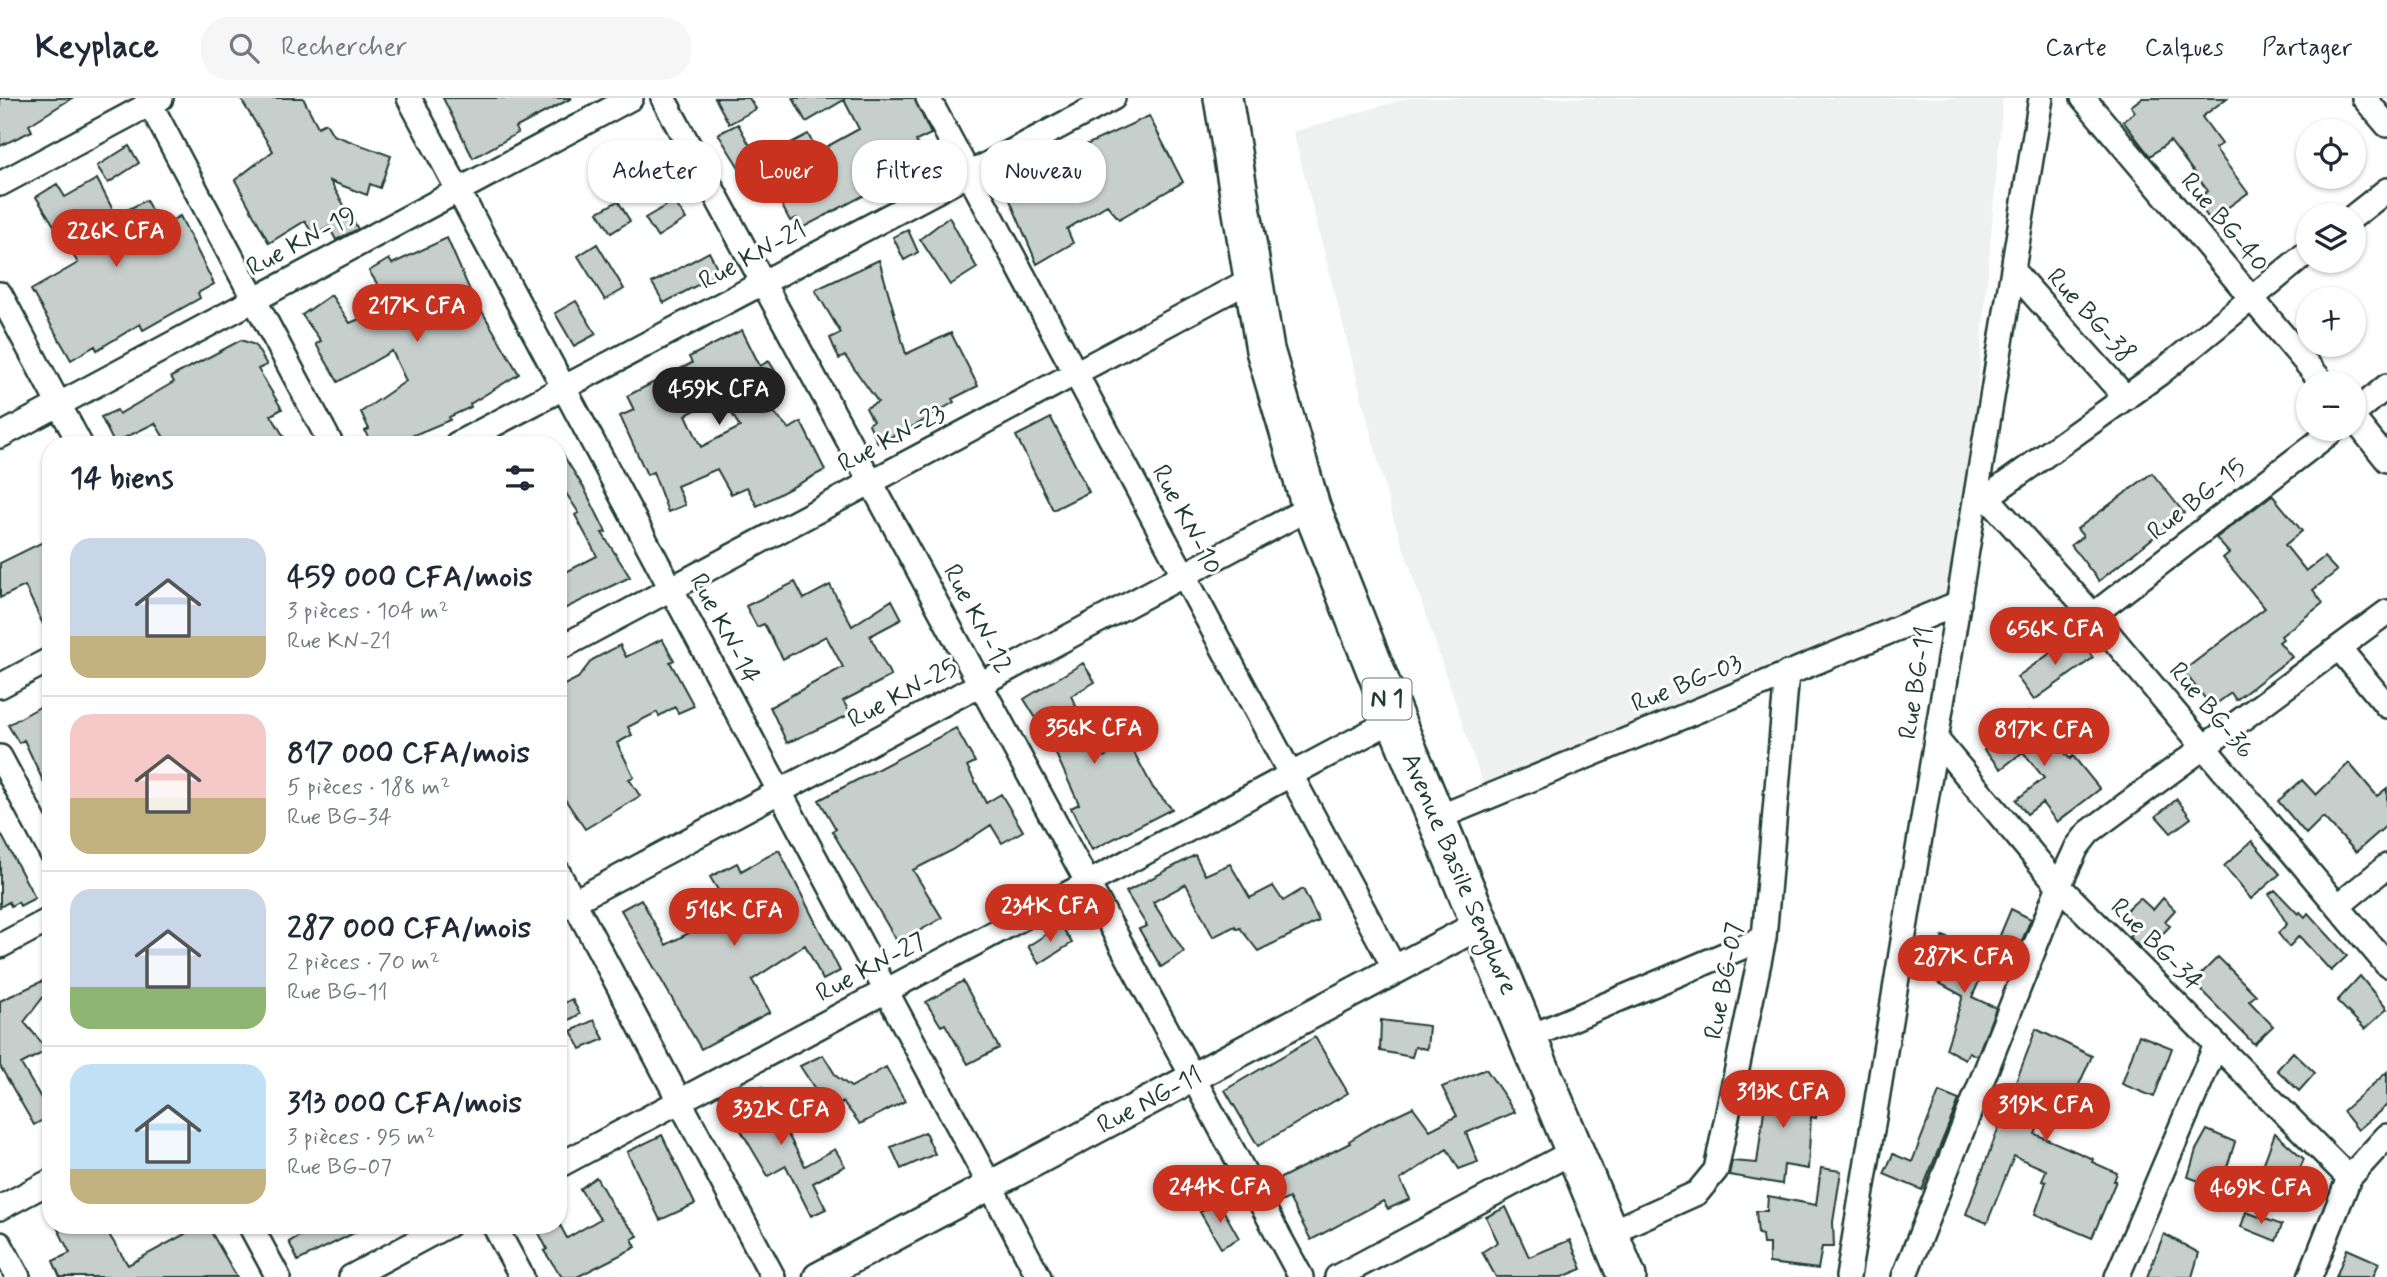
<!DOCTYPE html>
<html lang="fr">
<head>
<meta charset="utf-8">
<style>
	body { margin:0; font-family:Mynerve,sans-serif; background:#f6f6f7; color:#1f2937; height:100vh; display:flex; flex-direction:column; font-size:26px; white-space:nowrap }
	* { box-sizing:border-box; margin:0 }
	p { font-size:23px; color:#747a83 }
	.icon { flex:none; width:38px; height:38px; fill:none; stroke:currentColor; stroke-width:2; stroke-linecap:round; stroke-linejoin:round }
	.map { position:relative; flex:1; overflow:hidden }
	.drawer { position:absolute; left:42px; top:338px; width:525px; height:798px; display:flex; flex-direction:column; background:#fff; border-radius:28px; box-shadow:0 2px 5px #0004 }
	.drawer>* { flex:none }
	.top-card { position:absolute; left:588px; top:42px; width:665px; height:63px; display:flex; gap:14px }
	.buttons { position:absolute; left:2296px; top:21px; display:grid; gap:14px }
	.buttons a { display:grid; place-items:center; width:70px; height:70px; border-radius:50%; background:#fff; box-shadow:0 2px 5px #0004; font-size:35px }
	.price { position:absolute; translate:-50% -60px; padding:0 16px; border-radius:24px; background:#c8321e; color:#fff; font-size:23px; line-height:46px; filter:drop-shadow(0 2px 4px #0008) }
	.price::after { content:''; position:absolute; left:50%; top:42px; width:21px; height:16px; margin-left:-10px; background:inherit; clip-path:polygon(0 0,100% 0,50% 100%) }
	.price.on { background:#222; color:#fff }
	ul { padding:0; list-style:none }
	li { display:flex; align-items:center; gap:21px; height:175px; padding:0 28px }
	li+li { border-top:2px solid #e0e1e3 }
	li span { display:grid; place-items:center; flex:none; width:196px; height:140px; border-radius:21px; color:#555 }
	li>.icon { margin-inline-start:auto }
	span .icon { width:84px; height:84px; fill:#fffc; stroke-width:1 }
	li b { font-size:30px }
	h2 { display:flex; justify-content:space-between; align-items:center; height:84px; padding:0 28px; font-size:30px }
	.pill { padding:0 24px; border-radius:28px; background:#fff; box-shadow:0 2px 5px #0004; font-size:24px; line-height:63px }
	.pill.on { background:#c8321e; color:#fff }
	header { display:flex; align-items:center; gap:42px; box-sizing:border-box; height:98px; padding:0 35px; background:#fff; border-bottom:2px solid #e0e1e3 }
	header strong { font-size:33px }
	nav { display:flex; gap:38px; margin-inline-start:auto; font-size:24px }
	.search { width:490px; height:63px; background:#f6f6f7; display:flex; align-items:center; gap:18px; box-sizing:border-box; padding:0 24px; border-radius:28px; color:#747a83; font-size:26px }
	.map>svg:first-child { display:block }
</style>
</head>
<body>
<header>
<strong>Keyplace</strong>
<div class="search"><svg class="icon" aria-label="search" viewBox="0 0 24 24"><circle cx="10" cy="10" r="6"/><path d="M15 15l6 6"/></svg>Rechercher</div>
<nav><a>Carte</a><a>Calques</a><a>Partager</a></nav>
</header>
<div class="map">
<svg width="2387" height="1179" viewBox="0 0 2387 1179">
	<rect width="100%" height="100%" fill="#fff"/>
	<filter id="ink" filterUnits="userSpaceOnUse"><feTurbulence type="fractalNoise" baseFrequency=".0143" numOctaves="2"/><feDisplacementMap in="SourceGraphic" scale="14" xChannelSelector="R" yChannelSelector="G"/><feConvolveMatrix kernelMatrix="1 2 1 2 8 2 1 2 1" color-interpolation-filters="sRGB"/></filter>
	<g filter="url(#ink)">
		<path fill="#eef1f0" d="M 1408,0 L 2003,0 L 1959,505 L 1487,699 L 1391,413 L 1293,34 Z"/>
		<path fill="#c7cfcc" stroke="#1f3d34" stroke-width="2" fill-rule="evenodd" d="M 0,0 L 72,0 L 29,27 L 32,33 L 0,48 Z
			M 240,0 L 303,0 L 318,29 L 326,25 L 333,37 L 391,58 L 380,90 L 370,86 L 367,97 L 330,83 L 358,131 L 336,142 L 329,129 L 313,137 L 305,123 L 269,145 L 235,82 L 273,53 Z
			M 443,0 L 572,0 L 515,30 L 518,35 L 473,60 Z
			M 715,0 L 749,0 L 756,11 L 729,26 Z
			M 793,0 L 914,0 L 931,36 L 916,43 L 921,55 L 914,58 L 919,68 L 877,87 L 878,90 L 802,130 L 797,120 L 790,123 L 769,83 L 753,92 L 718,36 L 738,26 L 758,62 L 808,36 L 817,54 L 859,31 L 844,2 L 806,24 Z
			M 2142,0 L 2227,0 L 2202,19 L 2222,46 L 2215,50 L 2248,95 L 2210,122 L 2196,102 L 2208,93 L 2170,43 L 2150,58 L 2123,23 L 2135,14 L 2131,8 Z
			M 1149,18 L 1183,84 L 1119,121 L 1107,107 L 1067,131 L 1073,145 L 1037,166 L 1007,95 L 1014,82 L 1077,57 L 1075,52 Z
			M 129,48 L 139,65 L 108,85 L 97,68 Z
			M 97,81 L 116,118 L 146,102 L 160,129 L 180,118 L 214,186 L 198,195 L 200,200 L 143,232 L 140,226 L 97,252 L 95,248 L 71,262 L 31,192 L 78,165 L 36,99 L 57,86 L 65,99 Z
			M 618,103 L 630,123 L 611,135 L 598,114 Z
			M 674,103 L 686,121 L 657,139 L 645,120 Z
			M 949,119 L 977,170 L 950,187 L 920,141 Z
			M 908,132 L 918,154 L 904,162 L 893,139 Z
			M 447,140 L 478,211 L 480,210 L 519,276 L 470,306 L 471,309 L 449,319 L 450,322 L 409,339 L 413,346 L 371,346 L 365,333 L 369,331 L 361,314 L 406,283 L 392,253 L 338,284 L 316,246 L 321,243 L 302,217 L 331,197 L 350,225 L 364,219 L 389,204 L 369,173 L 389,161 L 392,166 Z
			M 597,146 L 624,191 L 605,202 L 578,158 Z
			M 709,154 L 720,175 L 664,205 L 652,185 Z
			M 879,162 L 906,256 L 951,235 L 978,288 L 952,301 L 954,304 L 918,326 L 878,345 L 869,326 L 873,323 L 866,310 L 878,304 L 845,258 L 839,261 L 830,240 L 841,235 L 815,192 Z
			M 576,203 L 596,236 L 574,248 L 555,215 Z
			M 742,232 L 760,268 L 769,263 L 778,278 L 771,282 L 775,288 L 760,299 L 789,331 L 801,324 L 825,372 L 757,408 L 747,389 L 731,396 L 717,371 L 677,388 L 685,407 L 668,414 L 653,374 L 647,377 L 620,318 L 634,312 L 627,298 L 692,265 L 689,259 ZM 721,282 L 737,310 L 731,314 L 740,329 L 701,349 L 686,317 L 699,310 L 691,295 Z
			M 241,242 L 255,247 L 267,267 L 258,271 L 282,311 L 271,317 L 284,339 L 272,346 L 168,346 L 155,325 L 114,345 L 101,319 L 117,312 L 119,316 L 174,284 L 171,279 Z
			M 1051,320 L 1089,394 L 1053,412 L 1016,338 Z
			M 558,349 L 584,390 L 606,434 L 602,435 L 630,479 L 558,514 L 558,478 L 597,458 L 575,417 L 579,415 L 558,383 Z
			M 2152,375 L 2184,415 L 2099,483 L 2071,447 L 2083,438 L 2077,431 Z
			M 2272,397 L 2302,433 L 2285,447 L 2306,473 L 2324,459 L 2337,473 L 2313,492 L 2323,505 L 2281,538 L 2283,541 L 2279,544 L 2292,559 L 2236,602 L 2231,595 L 2212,609 L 2183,573 L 2265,510 L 2223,460 L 2229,455 L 2216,440 Z
			M 51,440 L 51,543 L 25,488 L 0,500 L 0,465 Z
			M 795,484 L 804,501 L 830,487 L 852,528 L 892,502 L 902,521 L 870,538 L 891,578 L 843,603 L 851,616 L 787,645 L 770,609 L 843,569 L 826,538 L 783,561 L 764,526 L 757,529 L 746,508 Z
			M 2077,536 L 2093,560 L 2034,602 L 2017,579 Z
			M 662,541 L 674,562 L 670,564 L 694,608 L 678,615 L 675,609 L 659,618 L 657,614 L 628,629 L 632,637 L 617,645 L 634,679 L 629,681 L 640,698 L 585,731 L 558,691 L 558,590 L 578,580 L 592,562 L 620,547 L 626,559 Z
			M 1083,565 L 1095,584 L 1071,598 L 1096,649 L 1098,648 L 1104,659 L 1129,645 L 1153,690 L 1172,711 L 1092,752 L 1071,710 L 1079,706 L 1049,641 L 1024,601 Z
			M 45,606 L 51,616 L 51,700 L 24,642 L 19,645 L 8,627 Z
			M 2029,613 L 2070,661 L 2073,658 L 2100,691 L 2057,724 L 2042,705 L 2027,716 L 2016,702 L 2044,680 L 2023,654 L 2001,671 L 1984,652 Z
			M 956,630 L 975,664 L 967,668 L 986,705 L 1001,696 L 1023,733 L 1002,745 L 991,727 L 953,752 L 913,772 L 942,820 L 898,845 L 832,733 L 836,731 L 819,702 Z
			M 2349,665 L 2377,698 L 2387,690 L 2387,727 L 2356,754 L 2323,719 L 2306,736 L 2278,703 L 2302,682 L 2316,697 Z
			M 2177,701 L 2191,720 L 2171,735 L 2156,718 Z
			M 0,734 L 35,800 L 20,808 L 18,804 L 11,808 L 9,804 L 0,809 Z
			M 2252,743 L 2280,776 L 2251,801 L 2224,768 Z
			M 779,752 L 840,873 L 823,882 L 805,847 L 752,882 L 770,914 L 701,951 L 621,812 L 641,801 L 666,847 L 731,813 L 710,779 L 737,765 L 741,773 Z
			M 1195,757 L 1205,777 L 1230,766 L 1250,800 L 1273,788 L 1283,803 L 1303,791 L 1319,823 L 1258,853 L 1240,830 L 1237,831 L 1235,828 L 1213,839 L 1186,786 L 1153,804 L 1184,854 L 1161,869 L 1139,831 L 1147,828 L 1126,794 Z
			M 2275,792 L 2298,816 L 2300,814 L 2305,819 L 2308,815 L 2347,858 L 2331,873 L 2299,838 L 2289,849 L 2278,835 L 2287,826 L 2269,796 Z
			M 2140,800 L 2153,812 L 2163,800 L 2175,812 L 2165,823 L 2170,828 L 2153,846 L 2148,841 L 2140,849 L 2129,839 L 2137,830 L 2122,816 Z
			M 2011,811 L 2031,821 L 2012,867 L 1991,859 Z
			M 1061,827 L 1072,845 L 1039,866 L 1028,848 Z
			M 1943,838 L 1990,859 L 1972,899 L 1996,910 L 1977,958 L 1969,954 L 1965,961 L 1946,951 L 1963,898 L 1930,880 Z
			M 2218,859 L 2256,897 L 2249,903 L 2273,928 L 2254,946 L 2193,884 Z
			M 2360,878 L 2387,911 L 2365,931 L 2337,903 Z
			M 51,879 L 51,889 L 24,924 L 48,952 L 21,966 L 51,1017 L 34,1027 L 0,968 L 0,903 Z
			M 963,883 L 999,950 L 968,966 L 945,926 L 941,928 L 926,904 Z
			M 572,901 L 580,916 L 558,928 L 558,908 Z
			M 594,922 L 604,941 L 581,951 L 571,933 Z
			M 1381,922 L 1429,928 L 1427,951 L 1415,949 L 1412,959 L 1380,953 Z
			M 2036,931 L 2092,958 L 2067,1013 L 2048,1004 L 2035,1036 L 2093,1061 L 2092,1064 L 2117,1075 L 2114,1083 L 2116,1083 L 2092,1140 L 2035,1116 L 2046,1084 L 2042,1083 L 2046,1072 L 2014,1058 L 1987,1125 L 1966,1116 Z
			M 2139,937 L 2172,950 L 2154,999 L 2122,986 Z
			M 1315,939 L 1348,995 L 1258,1048 L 1225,992 Z
			M 2293,954 L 2315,975 L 2299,993 L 2277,972 Z
			M 823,957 L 836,978 L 851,989 L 886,969 L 905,1003 L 860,1026 L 843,1004 L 830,1014 L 800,968 Z
			M 1486,971 L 1515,1014 L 1466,1035 L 1478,1064 L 1459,1071 L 1447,1051 L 1400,1082 L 1410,1101 L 1388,1111 L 1383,1103 L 1311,1142 L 1289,1100 L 1281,1104 L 1271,1085 L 1350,1045 L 1349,1043 L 1375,1027 L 1413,1009 L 1430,1032 L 1457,1018 L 1442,989 Z
			M 2387,974 L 2387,1007 L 2358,1032 L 2343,1013 Z
			M 1769,975 L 1801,981 L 1801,986 L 1820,990 L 1816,1020 L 1811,1019 L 1808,1071 L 1784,1067 L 1782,1086 L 1729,1077 L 1732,1063 L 1757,1065 Z
			M 762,989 L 805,1068 L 835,1051 L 845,1068 L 813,1085 L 826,1111 L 811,1118 L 786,1068 L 768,1078 L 727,1009 Z
			M 1939,994 L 1959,1002 L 1922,1092 L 1884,1076 L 1893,1056 L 1912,1064 Z
			M 2207,1032 L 2235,1044 L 2220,1091 L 2188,1079 L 2196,1052 Z
			M 925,1034 L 935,1056 L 901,1071 L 891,1049 Z
			M 2275,1035 L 2304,1061 L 2293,1086 L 2284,1083 L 2281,1091 L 2258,1081 Z
			M 662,1037 L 695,1106 L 660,1122 L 627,1054 Z
			M 1821,1070 L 1841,1073 L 1833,1124 L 1834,1149 L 1822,1149 L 1818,1171 L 1769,1165 L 1769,1146 L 1763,1146 L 1762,1137 L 1758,1136 L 1756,1113 L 1767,1113 L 1768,1098 L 1816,1107 Z
			M 596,1079 L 615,1112 L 638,1138 L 632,1141 L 636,1149 L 577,1179 L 562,1179 L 544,1153 L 547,1151 L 535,1127 L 560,1127 L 567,1140 L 600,1121 L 580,1091 Z
			M 1219,1105 L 1239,1140 L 1221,1150 L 1200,1114 Z
			M 1506,1109 L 1529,1159 L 1570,1142 L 1582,1171 L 1562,1179 L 1496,1179 L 1482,1154 L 1498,1144 L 1486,1119 Z
			M 2246,1114 L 2282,1127 L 2276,1143 L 2241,1129 Z
			M 56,1127 L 103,1127 L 128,1167 L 185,1136 L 182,1132 L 192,1127 L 207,1127 L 237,1179 L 60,1179 L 53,1163 L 70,1155 Z
			M 318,1127 L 370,1127 L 298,1163 L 289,1144 Z
			M 2164,1136 L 2199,1155 L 2192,1179 L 2147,1179 Z
			M 2347,1151 L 2379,1165 L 2373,1179 L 2336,1179 Z"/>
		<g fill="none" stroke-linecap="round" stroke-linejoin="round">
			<g stroke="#1f3d34" stroke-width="28">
				<path id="minor" d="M 147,0 L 331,346
					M 409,0 L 1039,1179
					M 663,0 L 1301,1179
					M 928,0 L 1395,871
					M 2083,0 L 2323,285
					M 2364,0 L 2387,27
					M 0,86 L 161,0
					M 2354,118 L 2387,92
					M 2013,173 L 2126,300
					M 0,196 L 80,346
					M 2354,316 L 2387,288
					M 2354,321 L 2387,362
					M 0,338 L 631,0
					M 457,346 L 1113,0
					M 1977,394 L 1987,399 L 2093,517 L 2387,867
					M 1987,399 L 2160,275 L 2308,154
					M 2093,517 L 2335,331
					M 2339,550 L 2387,608
					M 558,551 L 1252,181
					M 0,588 L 51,561
					M 1936,641 L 2059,788 L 2349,1080
					M 0,659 L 51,754
					M 1437,720 L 1959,505
					M 558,774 L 773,1179
					M 2338,808 L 2387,768
					M 558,812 L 1311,409
					M 0,848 L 51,821
					M 1527,940 L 1764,840
					M 558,1068 L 1395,621
					M 0,1110 L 51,1083
					M 250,1127 L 278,1179
					M 494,1127 L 522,1179
					M 1608,1135 L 1697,1095 L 1716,1072 L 1764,840 L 1787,575
					M 0,1146 L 18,1179
					M 351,1179 L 448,1127
					M 1337,1179 L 1574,1053
					M 1848,1179 L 2041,0
					M 1904,1179 L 2059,788 L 2077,749 L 2089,734 L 2387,514
					M 2117,1179 L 2216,947
					M 2310,1179 L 2349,1080 L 2387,1038"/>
			</g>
			<g stroke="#1f3d34" stroke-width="33">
				<path id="tertiary" d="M 818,1179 L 1481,826"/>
			</g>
			<g stroke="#1f3d34" stroke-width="42">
				<path id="trunk" d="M 1223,0 L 1265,252 L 1311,409 L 1395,621 L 1627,1179"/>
			</g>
			<use href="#minor" stroke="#fff" stroke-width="23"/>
			<use href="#tertiary" stroke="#fff" stroke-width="28"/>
			<use href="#trunk" stroke="#fff" stroke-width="37"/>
		</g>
	</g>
	<g text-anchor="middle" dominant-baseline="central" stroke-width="6" stroke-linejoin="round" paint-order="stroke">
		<rect fill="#fff" stroke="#627771" stroke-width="2" x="1362.5" y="580.5" width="49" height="41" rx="5"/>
		<g font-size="24" font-weight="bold" fill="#1f3d34">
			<text x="1387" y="601">N 1</text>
		</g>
		<g font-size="26" fill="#1f3d34" stroke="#fff">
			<text transform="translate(2224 125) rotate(50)">Rue BG-40</text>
			<text transform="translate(302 144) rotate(-28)">Rue KN-19</text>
			<text transform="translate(753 158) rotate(-28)">Rue KN-21</text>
			<text transform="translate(2090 218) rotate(48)">Rue BG-38</text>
			<text transform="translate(892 341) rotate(-28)">Rue KN-23</text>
			<text transform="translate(2197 402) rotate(-38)">Rue BG-15</text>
			<text transform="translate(1186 422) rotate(62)">Rue KN-10</text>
			<text transform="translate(977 521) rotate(62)">Rue KN-12</text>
			<text transform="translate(724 531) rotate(62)">Rue KN-14</text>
			<text transform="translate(1917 585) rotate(-81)">Rue BG-11</text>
			<text transform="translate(1687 586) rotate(-22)">Rue BG-03</text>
			<text transform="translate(903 596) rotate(-28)">Rue KN-25</text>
			<text transform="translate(2211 613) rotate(50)">Rue BG-36</text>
			<text transform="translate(1459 776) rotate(67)">Avenue Basile Senghore</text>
			<text transform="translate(2156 847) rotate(45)">Rue BG-34</text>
			<text transform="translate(871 870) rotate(-28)">Rue KN-27</text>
			<text transform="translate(1725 883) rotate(-79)">Rue BG-07</text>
			<text transform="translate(1150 1003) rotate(-28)">Rue NG-11</text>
		</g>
	</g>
</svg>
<div class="buttons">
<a><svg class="icon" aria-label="locate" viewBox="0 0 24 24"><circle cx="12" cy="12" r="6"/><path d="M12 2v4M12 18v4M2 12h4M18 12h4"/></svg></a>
<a><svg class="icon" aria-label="layers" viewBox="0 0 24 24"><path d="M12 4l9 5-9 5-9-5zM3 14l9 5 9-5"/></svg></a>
<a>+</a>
<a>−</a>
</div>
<b class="price" style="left:116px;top:171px">226K CFA</b>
<b class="price" style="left:417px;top:246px">217K CFA</b>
<b class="price on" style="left:719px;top:329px">459K CFA</b>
<b class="price" style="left:2055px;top:569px">656K CFA</b>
<b class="price" style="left:1094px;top:668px">356K CFA</b>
<b class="price" style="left:2044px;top:670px">817K CFA</b>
<b class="price" style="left:1050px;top:846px">234K CFA</b>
<b class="price" style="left:734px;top:850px">516K CFA</b>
<b class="price" style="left:1964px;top:897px">287K CFA</b>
<b class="price" style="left:1783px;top:1032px">313K CFA</b>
<b class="price" style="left:2046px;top:1045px">319K CFA</b>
<b class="price" style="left:781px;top:1049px">332K CFA</b>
<b class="price" style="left:1220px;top:1127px">244K CFA</b>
<b class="price" style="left:2261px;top:1128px">469K CFA</b>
<div class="top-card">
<a class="pill">Acheter</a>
<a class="pill on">Louer</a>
<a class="pill">Filtres</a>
<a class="pill">Nouveau</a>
</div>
<section class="drawer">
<h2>14 biens<svg class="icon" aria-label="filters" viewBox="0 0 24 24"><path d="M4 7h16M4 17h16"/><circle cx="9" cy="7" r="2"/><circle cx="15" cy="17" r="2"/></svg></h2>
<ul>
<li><span style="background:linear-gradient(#c9d6e8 70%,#c2b280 0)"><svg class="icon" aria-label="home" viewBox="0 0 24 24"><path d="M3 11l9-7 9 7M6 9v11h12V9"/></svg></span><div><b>459 000 CFA/mois</b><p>3 pièces · 104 m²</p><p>Rue KN-21</p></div></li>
<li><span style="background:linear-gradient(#f6c9c9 60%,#c2b280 0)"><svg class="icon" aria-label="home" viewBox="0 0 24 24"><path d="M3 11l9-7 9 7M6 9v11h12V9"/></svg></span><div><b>817 000 CFA/mois</b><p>5 pièces · 188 m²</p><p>Rue BG-34</p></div></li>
<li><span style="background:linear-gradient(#c9d6e8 70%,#8fb573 0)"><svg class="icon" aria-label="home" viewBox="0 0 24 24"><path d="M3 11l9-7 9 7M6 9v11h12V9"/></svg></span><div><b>287 000 CFA/mois</b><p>2 pièces · 70 m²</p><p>Rue BG-11</p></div></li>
<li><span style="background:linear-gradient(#bfe0f5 75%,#c2b280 0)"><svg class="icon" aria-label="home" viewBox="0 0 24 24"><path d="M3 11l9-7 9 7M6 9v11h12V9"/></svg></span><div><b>313 000 CFA/mois</b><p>3 pièces · 95 m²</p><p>Rue BG-07</p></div></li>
</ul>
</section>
</div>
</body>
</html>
